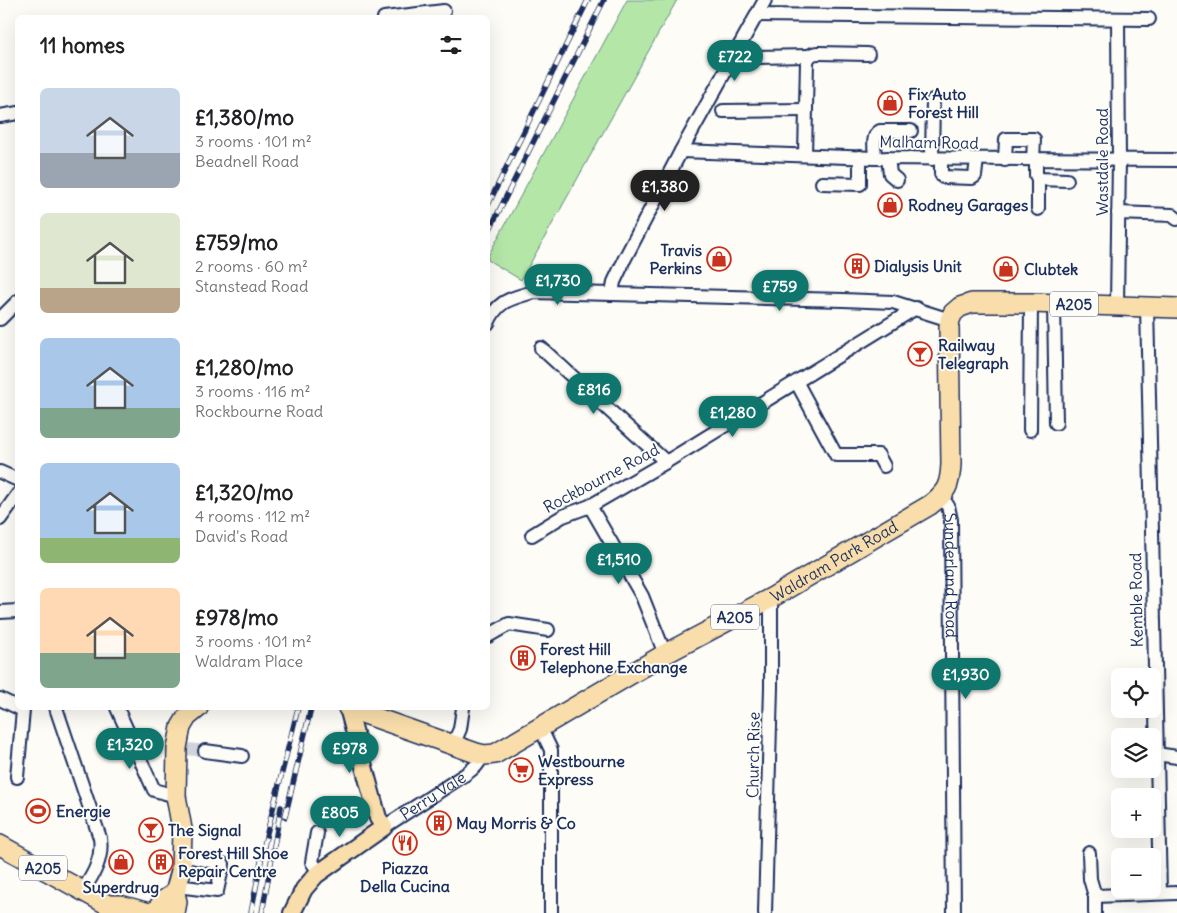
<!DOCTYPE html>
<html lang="en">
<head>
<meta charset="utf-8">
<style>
	body { margin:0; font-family:Delius,sans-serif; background:#f2f2f2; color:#202124; height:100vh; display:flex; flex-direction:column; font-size:19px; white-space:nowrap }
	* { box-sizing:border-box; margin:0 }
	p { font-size:16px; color:#757577 }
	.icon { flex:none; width:28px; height:28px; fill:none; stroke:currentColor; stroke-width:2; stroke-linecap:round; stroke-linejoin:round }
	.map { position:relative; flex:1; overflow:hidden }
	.side { position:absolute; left:15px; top:15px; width:475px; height:695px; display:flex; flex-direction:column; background:#fff; border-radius:8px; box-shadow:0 5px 20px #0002 }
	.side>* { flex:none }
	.buttons { position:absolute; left:1111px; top:668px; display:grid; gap:10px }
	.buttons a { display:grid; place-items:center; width:50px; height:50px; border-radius:8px; background:#fff; box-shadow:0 5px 20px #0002; font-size:25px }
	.price { position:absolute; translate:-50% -42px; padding:0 11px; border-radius:18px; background:#0f766e; color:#fff; font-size:16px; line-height:32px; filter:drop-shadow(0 1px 2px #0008) }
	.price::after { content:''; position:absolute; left:50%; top:30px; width:15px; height:11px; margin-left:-8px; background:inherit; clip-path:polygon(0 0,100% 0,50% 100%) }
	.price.on { background:#222; color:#fff }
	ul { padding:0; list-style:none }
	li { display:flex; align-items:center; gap:15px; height:125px; padding:0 25px }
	li span { display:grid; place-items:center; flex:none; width:140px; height:100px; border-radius:8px; color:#555 }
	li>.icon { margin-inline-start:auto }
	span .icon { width:60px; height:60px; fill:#fffc; stroke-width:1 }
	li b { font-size:21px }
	h2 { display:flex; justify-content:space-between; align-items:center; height:60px; padding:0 25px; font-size:21px }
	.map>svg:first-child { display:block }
</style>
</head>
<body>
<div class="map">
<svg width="1177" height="913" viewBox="0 0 1177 913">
	<rect width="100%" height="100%" fill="#fdfcf7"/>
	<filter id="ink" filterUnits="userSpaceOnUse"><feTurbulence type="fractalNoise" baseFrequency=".02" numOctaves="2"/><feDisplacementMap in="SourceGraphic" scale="10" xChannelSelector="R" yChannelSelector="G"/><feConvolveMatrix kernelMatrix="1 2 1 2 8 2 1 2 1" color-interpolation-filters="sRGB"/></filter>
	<g filter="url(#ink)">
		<path fill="#b3e6a7" stroke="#678a82" d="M 627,0 L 677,0 L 521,280 L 488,260 L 488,256 Z"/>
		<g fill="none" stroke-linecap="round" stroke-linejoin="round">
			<path stroke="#d0d3d8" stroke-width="12" stroke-dasharray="12 6" stroke-linecap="butt" d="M 187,749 L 205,751"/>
			<g stroke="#1b2f5e" stroke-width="16">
				<g id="minor">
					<path d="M 756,15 L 1149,19"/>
					<path d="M 384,18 L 444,11"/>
					<path d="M 754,57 L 809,56"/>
					<path d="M 723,111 L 806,110"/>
					<path d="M 0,116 L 18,113"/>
					<path d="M 681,151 L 875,158 L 1177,160"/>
					<path d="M 805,155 L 807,61 C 810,55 812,53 819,53 L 868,54"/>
					<path d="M 875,158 C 875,149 871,136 880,131 L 911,131"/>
					<path d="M 888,158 L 890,174 L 897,180"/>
					<path d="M 932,159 L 933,100"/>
					<path d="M 941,159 L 941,174 L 943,177 L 972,178 L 975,176 L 977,159"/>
					<path d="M 1005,160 L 1006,139 L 1034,139 L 1033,160"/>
					<path d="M 1036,160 L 1036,175 L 1038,179 L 1067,180"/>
					<path d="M 822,183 L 860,184 L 860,157"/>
					<path d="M 1038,209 L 1038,179"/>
					<path d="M 1118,213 L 1172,215 L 1177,219"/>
					<path d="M 624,260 L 681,151 L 765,0"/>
					<path d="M 612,294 L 614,282 L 622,265"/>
					<path d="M 1054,303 L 1056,423"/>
					<path d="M 1117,305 L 1119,160 L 1118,19"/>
					<path d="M 1147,306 L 1160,893"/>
					<path d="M 0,319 L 18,301"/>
					<path d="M 488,323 C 498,300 510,299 533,292 L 843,300 L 893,302 L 950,320"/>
					<path d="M 541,348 L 666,462"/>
					<path d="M 797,383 L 836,455 L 878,455 L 884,466"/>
					<path d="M 1030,430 L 1031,303"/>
					<path d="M 0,472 L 18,480"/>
					<path id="s1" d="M 941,496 L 948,506 L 951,520 L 954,913"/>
					<path d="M 590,506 L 642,596 L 665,654"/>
					<path d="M 0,519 L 18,494"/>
					<path d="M 532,535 L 563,516 L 590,506 L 666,462 L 916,308"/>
					<path d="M 0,612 L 18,611"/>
					<path d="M 488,636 L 509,624 L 548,630"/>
					<path d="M 0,699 L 23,710 L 17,777"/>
					<path d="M 56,708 L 100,838 C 103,858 94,874 83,890"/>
					<path d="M 117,708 L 154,790 L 176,796"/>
					<path d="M 540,727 L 551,750 L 551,913"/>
					<path d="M 453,745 L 460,729 L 463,708"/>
					<path d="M 205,751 L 242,756"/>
					<path d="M 1156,754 L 1177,757"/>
					<path id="s2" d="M 384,827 L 466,774 L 476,766 L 484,755"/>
					<path d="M 317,833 L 312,862 L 319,872"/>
					<path d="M 1089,853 L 1090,879 L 1095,896 L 1095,913"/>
					<path d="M 177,886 L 217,891 L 223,864 L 182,855"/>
					<path d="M 1095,896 L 1177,893"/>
					<path d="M 765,913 L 771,687 L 771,598"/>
				</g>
			</g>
			<g stroke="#1b2f5e" stroke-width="20">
				<path id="major" d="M 292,913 L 304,889 L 316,875 L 384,827 L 378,818 L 348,708"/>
			</g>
			<g stroke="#1b2f5e" stroke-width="22">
				<g id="highway">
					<path id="s3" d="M 348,708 L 476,753 L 484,755 L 495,754 L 665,654 L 771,598 L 930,505 C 947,492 950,485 951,464 L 949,326 L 950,320 L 953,313 L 960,307 L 972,303 L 1031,303 L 1177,308"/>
					<path d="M 0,845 L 108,905 L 120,905 L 149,913"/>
					<path d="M 175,893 L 177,902 L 175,913"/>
					<path d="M 154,913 L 164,900 L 175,893 L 181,871 L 182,829 L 176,796 L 177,748 L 181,727 L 187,717 L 198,708"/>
				</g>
			</g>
			<use href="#minor" stroke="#fdfcf7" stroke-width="12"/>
			<use href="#major" stroke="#f9deab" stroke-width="16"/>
			<use href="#highway" stroke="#f9deab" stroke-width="19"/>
			<g stroke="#1b2f5e" stroke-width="5.5">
				<path id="rail" d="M 488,205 L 588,0
					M 488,233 L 604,0
					M 285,817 L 311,708
					M 251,913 L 265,841 L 298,708
					M 262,913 L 281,807"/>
			</g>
			<use href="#rail" stroke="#fdfcf7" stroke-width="4" stroke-dasharray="11" stroke-linecap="butt"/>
		</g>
	</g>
	<defs>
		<g id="shop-ring" transform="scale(1.25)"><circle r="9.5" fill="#fdfcf7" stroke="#c8321e" stroke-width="1.5"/><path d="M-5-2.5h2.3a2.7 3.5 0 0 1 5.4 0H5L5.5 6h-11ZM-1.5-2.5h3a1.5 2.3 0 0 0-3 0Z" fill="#c8321e"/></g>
		<g id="building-ring" transform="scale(1.25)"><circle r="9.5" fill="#fdfcf7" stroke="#c8321e" stroke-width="1.5"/><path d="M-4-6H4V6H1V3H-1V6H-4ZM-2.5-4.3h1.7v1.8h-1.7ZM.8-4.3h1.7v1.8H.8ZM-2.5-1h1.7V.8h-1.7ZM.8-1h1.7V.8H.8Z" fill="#c8321e"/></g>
		<g id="bar-ring" transform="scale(1.25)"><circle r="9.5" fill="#fdfcf7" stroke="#c8321e" stroke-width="1.5"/><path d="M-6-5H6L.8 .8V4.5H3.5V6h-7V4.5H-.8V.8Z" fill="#c8321e"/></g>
		<g id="supermarket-ring" transform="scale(1.25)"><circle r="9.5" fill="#fdfcf7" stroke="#c8321e" stroke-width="1.5"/><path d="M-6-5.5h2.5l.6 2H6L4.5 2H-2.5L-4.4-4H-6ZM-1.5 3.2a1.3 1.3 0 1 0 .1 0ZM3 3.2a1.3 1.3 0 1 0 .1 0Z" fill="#c8321e"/></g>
		<g id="stadium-ring" transform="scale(1.25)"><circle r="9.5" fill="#fdfcf7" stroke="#c8321e" stroke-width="1.5"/><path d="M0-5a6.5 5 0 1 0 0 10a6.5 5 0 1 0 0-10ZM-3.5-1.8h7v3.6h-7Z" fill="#c8321e"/></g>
		<g id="restaurant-ring" transform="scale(1.25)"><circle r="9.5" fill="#fdfcf7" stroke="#c8321e" stroke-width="1.5"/><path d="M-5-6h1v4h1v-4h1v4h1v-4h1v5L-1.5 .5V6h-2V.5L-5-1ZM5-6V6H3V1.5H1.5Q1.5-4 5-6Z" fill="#c8321e"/></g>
	</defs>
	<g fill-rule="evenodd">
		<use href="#shop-ring" x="890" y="103"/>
		<use href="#shop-ring" x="890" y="205"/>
		<use href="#shop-ring" x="719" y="259"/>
		<use href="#building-ring" x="857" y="266"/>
		<use href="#shop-ring" x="1006" y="269"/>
		<use href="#bar-ring" x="920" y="354"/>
		<use href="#building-ring" x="523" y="658"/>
		<use href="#supermarket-ring" x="521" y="770"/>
		<use href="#stadium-ring" x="38" y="811"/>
		<use href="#building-ring" x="439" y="823"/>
		<use href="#bar-ring" x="151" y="830"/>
		<use href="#restaurant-ring" x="405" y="843"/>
		<use href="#shop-ring" x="121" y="862"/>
		<use href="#building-ring" x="161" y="862"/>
	</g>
	<g text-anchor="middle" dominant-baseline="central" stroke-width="4" stroke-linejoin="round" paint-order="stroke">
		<g fill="#fdfcf7" stroke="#5f6c8c" stroke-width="1">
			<rect x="1050" y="291.5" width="48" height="25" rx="4"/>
			<rect x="711" y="604.5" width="48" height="25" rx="4"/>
			<rect x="19" y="855.5" width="48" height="25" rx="4"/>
		</g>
		<g font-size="15" font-weight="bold" fill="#1b2f5e">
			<text x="1074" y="304">A205</text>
			<text x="735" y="617">A205</text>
			<text x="43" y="868">A205</text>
		</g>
		<g font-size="16" font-weight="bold" fill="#1b2f5e" stroke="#fdfcf7" text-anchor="start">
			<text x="908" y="94">Fix Auto<tspan x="908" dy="18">Forest Hill</tspan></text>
			<text x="908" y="205">Rodney Garages</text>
			<text x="702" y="250" text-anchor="end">Travis<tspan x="702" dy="18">Perkins</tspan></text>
			<text x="874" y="266">Dialysis Unit</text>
			<text x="1024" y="269">Clubtek</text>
			<text x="938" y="345">Railway<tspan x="938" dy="18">Telegraph</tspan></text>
			<text x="540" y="649">Forest Hill<tspan x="540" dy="18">Telephone Exchange</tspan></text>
			<text x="538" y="761">Westbourne<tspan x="538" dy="18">Express</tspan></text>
			<text x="56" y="811">Energie</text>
			<text x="456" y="823">May Morris &amp; Co</text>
			<text x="168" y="830">The Signal</text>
			<text x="178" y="853">Forest Hill Shoe<tspan x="178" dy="18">Repair Centre</tspan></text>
			<text x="405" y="868" text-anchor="middle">Piazza<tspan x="405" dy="18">Della Cucina</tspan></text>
			<text x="121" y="887" text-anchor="middle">Superdrug</text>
		</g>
		<g font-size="16" fill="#1b2f5e" stroke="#fdfcf7">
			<text transform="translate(929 142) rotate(1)">Malham Road</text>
			<text transform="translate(1102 162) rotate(-90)">Wastdale Road</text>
			<text transform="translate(601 478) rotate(-28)">Rockbourne Road</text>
			<text stroke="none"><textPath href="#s3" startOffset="545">Waldram Park Road</textPath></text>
			<text stroke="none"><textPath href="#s1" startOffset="82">Sunderland Road</textPath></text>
			<text transform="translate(1136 600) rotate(-91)">Kemble Road</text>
			<text transform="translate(753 755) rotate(-89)">Church Rise</text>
			<text stroke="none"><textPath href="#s2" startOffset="58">Perry Vale</textPath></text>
		</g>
	</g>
</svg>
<div class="buttons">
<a><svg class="icon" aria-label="locate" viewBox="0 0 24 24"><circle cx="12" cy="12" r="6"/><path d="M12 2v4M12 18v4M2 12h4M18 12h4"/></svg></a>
<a><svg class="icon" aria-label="layers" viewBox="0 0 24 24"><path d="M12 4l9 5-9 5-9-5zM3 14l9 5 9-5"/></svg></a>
<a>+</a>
<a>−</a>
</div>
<b class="price" style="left:735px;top:82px">£722</b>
<b class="price on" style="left:665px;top:212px">£1,380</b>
<b class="price" style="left:558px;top:306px">£1,730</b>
<b class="price" style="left:780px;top:312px">£759</b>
<b class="price" style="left:594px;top:415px">£816</b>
<b class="price" style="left:733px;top:438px">£1,280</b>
<b class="price" style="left:619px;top:585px">£1,510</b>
<b class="price" style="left:966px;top:700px">£1,930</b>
<b class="price" style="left:130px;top:770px">£1,320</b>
<b class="price" style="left:350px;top:774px">£978</b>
<b class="price" style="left:340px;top:838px">£805</b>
<section class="side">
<h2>11 homes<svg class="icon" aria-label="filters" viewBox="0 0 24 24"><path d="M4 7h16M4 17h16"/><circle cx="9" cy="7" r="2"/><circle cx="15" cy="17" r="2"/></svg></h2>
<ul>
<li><span style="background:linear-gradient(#c9d6e8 65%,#9aa5b1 0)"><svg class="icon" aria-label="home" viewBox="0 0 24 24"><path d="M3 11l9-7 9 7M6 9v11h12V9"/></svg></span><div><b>£1,380/mo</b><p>3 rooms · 101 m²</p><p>Beadnell Road</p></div></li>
<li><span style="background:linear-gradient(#dfe7d0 75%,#b9a48a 0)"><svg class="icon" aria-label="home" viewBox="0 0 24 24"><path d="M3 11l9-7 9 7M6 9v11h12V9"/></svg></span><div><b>£759/mo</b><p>2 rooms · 60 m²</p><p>Stanstead Road</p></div></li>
<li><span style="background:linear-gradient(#a9c7e8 70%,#7fa58c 0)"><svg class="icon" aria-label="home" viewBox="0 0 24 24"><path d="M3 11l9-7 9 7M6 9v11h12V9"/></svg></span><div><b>£1,280/mo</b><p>3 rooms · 116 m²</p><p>Rockbourne Road</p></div></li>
<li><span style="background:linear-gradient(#a9c7e8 75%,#8fb573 0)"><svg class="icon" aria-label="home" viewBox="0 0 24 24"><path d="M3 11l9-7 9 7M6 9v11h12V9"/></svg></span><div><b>£1,320/mo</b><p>4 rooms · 112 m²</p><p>David's Road</p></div></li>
<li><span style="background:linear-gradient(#ffd9b3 65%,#7fa58c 0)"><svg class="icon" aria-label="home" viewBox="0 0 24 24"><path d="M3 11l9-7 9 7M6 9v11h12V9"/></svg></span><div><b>£978/mo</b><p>3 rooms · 101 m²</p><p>Waldram Place</p></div></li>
</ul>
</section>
</div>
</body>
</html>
